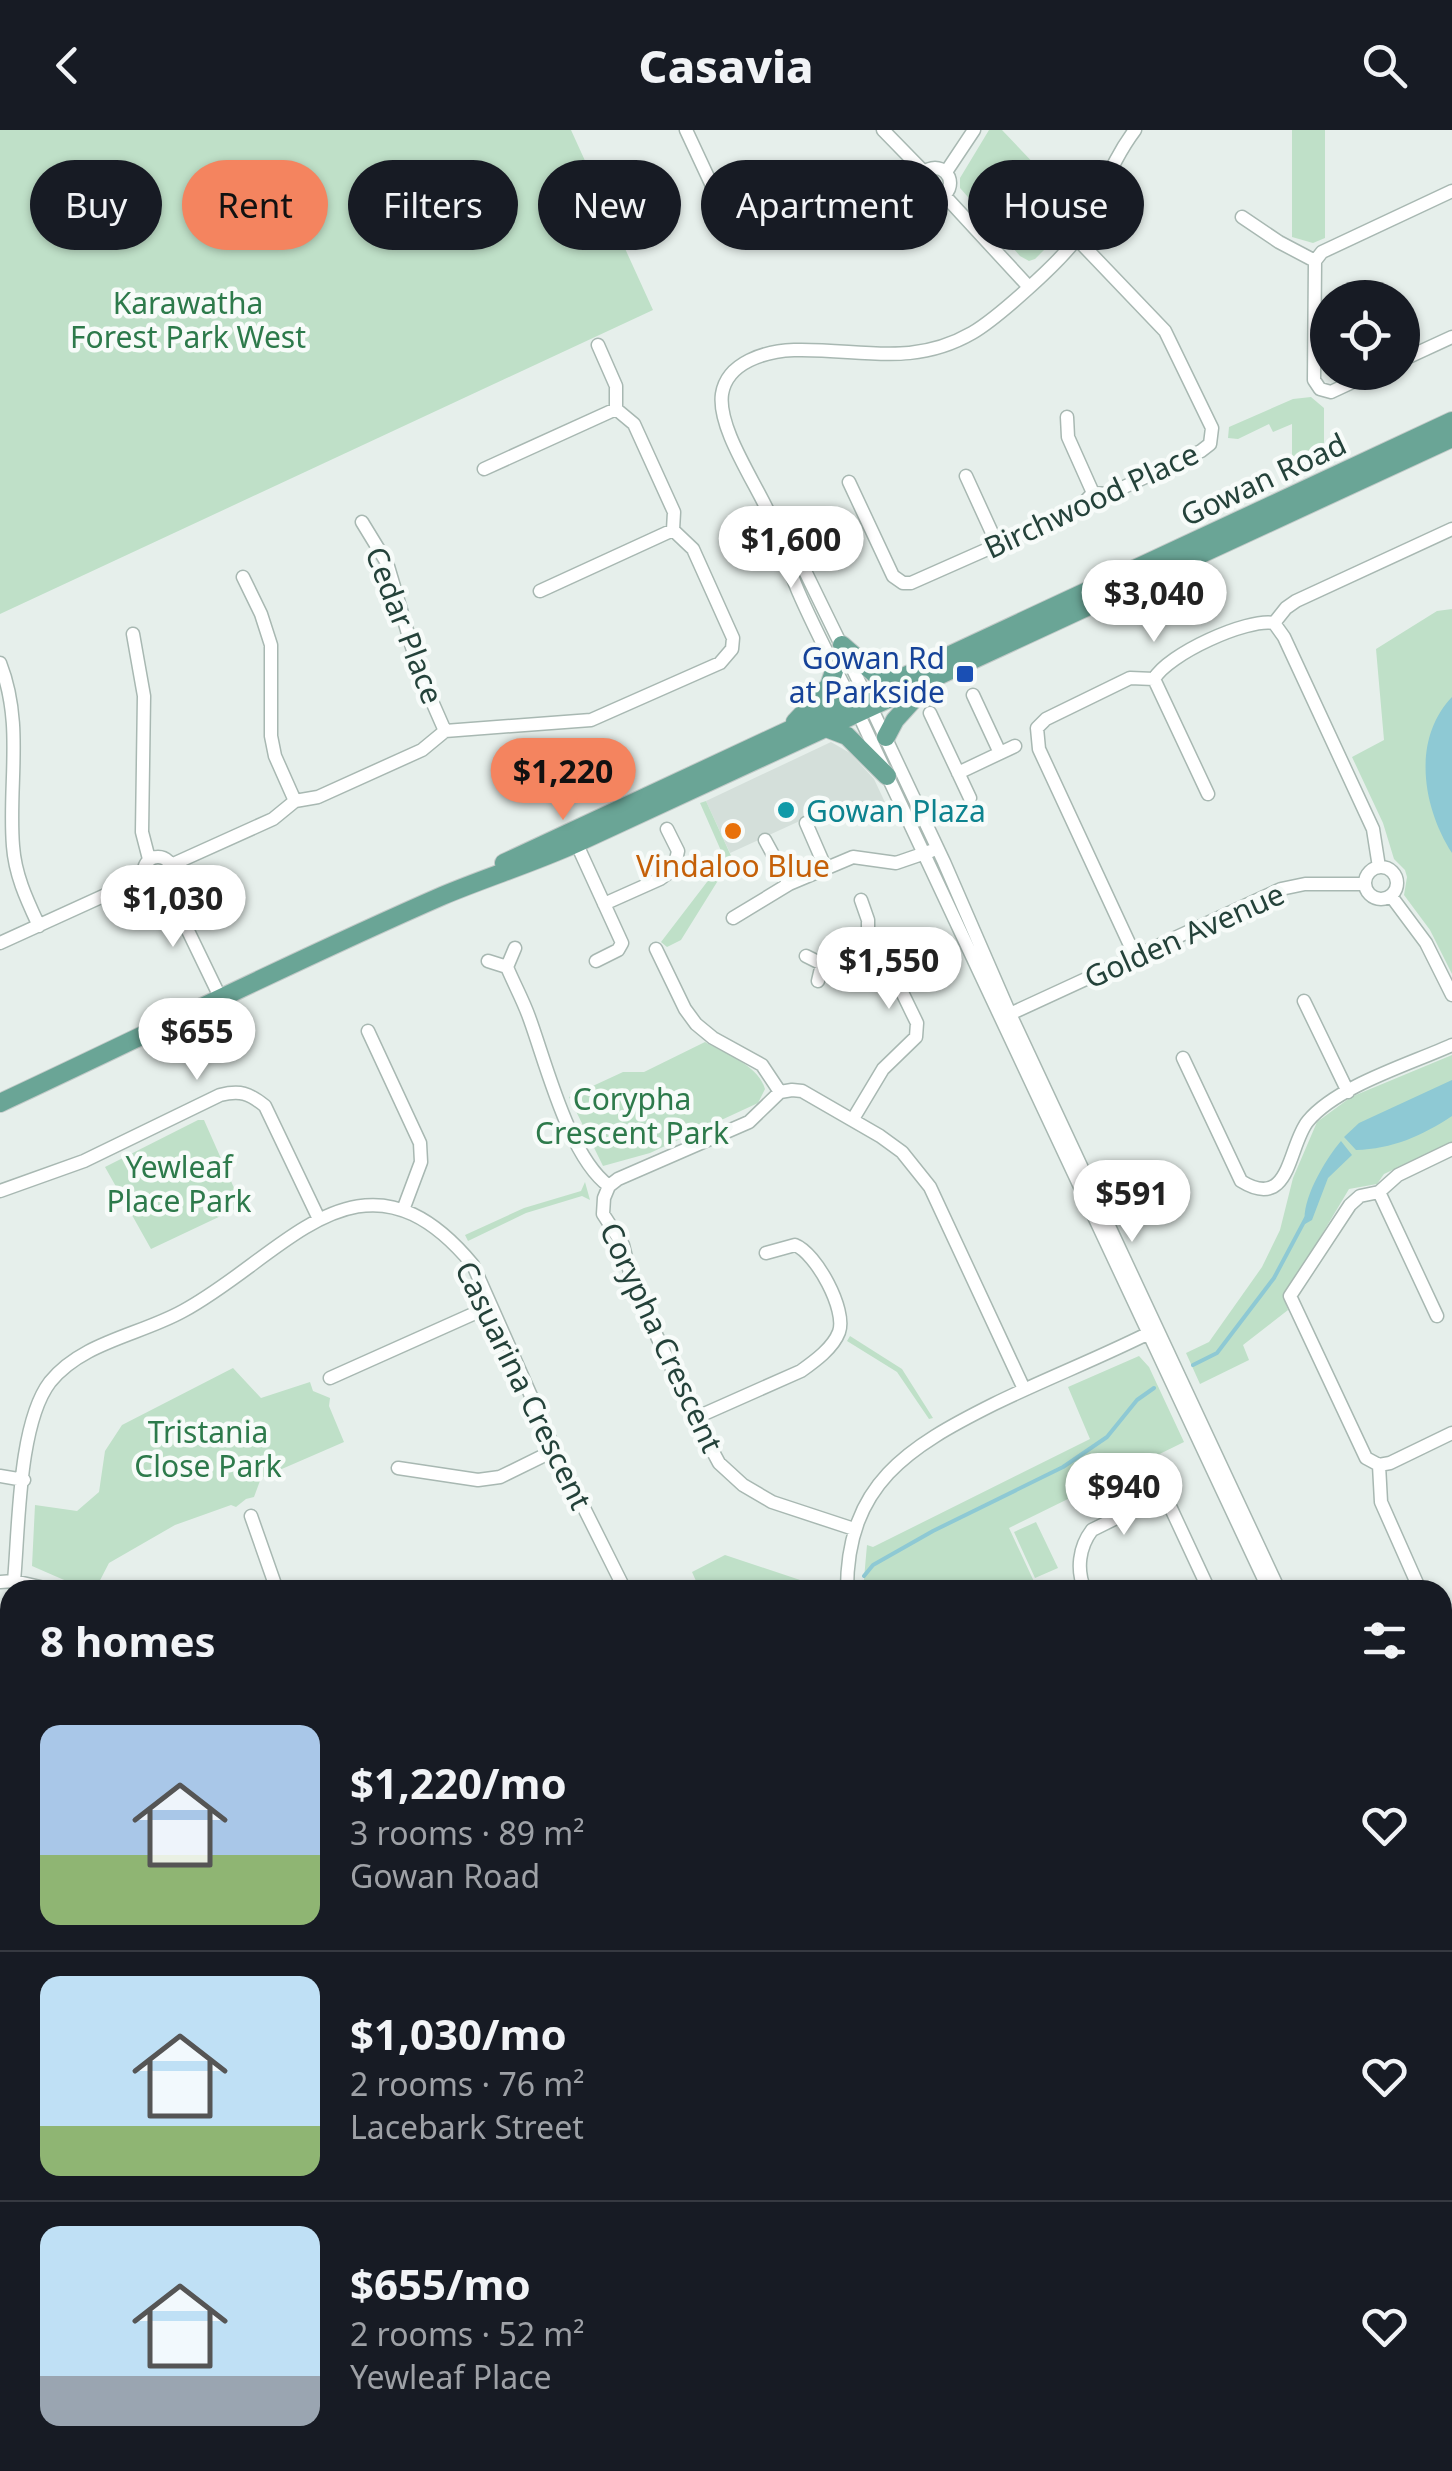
<!DOCTYPE html>
<html lang="en">
<head>
<meta charset="utf-8">
<style>
	body { margin:0; font-family:"Noto Sans",sans-serif; background:#20242c; color:#f1f3f6; height:100vh; display:flex; flex-direction:column; font-size:38px; white-space:nowrap }
	* { box-sizing:border-box; margin:0 }
	p { font-size:32px; color:#9ea1a6 }
	.icon { flex:none; width:55px; height:55px; fill:none; stroke:currentColor; stroke-width:2; stroke-linecap:round; stroke-linejoin:round }
	.map { position:relative; flex:1; overflow:hidden }
	.details { position:absolute; left:0px; top:1450px; width:1452px; height:892px; display:flex; flex-direction:column; background:#171b24; border-radius:30px 30px 0 0; box-shadow:0 2px 8px #0004 }
	.details>* { flex:none }
	.banner { position:absolute; left:30px; top:30px; width:1392px; height:90px; display:flex; gap:20px }
	.controls { position:absolute; left:1310px; top:150px; display:grid; gap:20px }
	.controls a { display:grid; place-items:center; width:110px; height:110px; border-radius:50%; background:#171b24; box-shadow:0 2px 8px #0004; font-size:50px }
	.price { position:absolute; translate:-50% -85px; padding:0 22px; border-radius:35px; background:#fff; color:#222; font-size:32px; line-height:65px; filter:drop-shadow(0 2px 5px #0008) }
	.price::after { content:''; position:absolute; left:50%; top:60px; width:30px; height:22px; margin-left:-15px; background:inherit; clip-path:polygon(0 0,100% 0,50% 100%) }
	.price.active { background:#f4845f; color:#111 }
	ul { padding:0; list-style:none }
	li { display:flex; align-items:center; gap:30px; height:250px; padding:0 40px }
	li+li { border-top:2px solid #363941 }
	li span { display:grid; place-items:center; flex:none; width:280px; height:200px; border-radius:20px; color:#555 }
	li>.icon { margin-inline-start:auto }
	span .icon { width:120px; height:120px; fill:#fffc; stroke-width:1 }
	li b { font-size:42px }
	h2 { display:flex; justify-content:space-between; align-items:center; height:120px; padding:0 40px; font-size:42px }
	.tag { padding:0 35px; border-radius:45px; background:#171b24; box-shadow:0 2px 8px #0004; font-size:35px; line-height:90px }
	.tag.active { background:#f4845f; color:#111 }
	header { display:flex; justify-content:space-between; align-items:center; height:130px; padding:0 40px; background:#171b24; font-size:45px; font-weight:800 }
	.map>svg:first-child { display:block }
</style>
</head>
<body>
<header><svg class="icon" aria-label="back" viewBox="0 0 24 24"><path d="M15 5l-7 7 7 7"/></svg>Casavia<svg class="icon" aria-label="search" viewBox="0 0 24 24"><circle cx="10" cy="10" r="6"/><path d="M15 15l6 6"/></svg></header>
<div class="map">
<svg width="1452" height="2341" viewBox="0 0 1452 2341">
	<rect width="100%" height="100%" fill="#e6efeb"/>
	<path fill="#d4dfda" d="M 831,612 L 850,623 L 874,649 L 890,683 L 881,687 L 839,673 L 730,723 L 706,671 Z"/>
	<path fill="#bfe0c8" d="M 0,0 L 571,0 L 653,180 L 0,484 Z
		M 989,0 L 1002,0 L 1076,78 L 1067,97 L 1035,129 L 1029,131 L 1020,126 L 960,58 L 960,48 Z
		M 1292,0 L 1325,0 L 1325,108 L 1313,113 L 1292,107 Z
		M 1311,267 L 1324,278 L 1324,335 L 1292,349 L 1292,294 L 1273,302 L 1269,294 L 1238,309 L 1228,308 L 1229,297 L 1293,269 Z
		M 1452,479 L 1452,844 L 1430,800 L 1404,765 L 1407,747 L 1405,740 L 1394,729 L 1383,693 L 1352,627 L 1384,610 L 1376,519 L 1437,481 Z
		M 706,671 L 732,728 L 681,810 L 667,817 L 661,812 L 720,735 L 722,723 L 700,673 Z
		M 705,912 C 726,924 758,935 765,959 L 758,973 L 650,1023 L 603,1036 L 569,967 L 623,942 L 644,942 Z
		M 1452,925 L 1452,1012 L 1384,1044 L 1377,1054 L 1349,1059 L 1284,1168 L 1288,1180 L 1243,1215 L 1249,1230 L 1200,1254 L 1186,1223 L 1209,1212 L 1262,1137 L 1280,1100 L 1293,1048 L 1317,992 L 1351,967 Z
		M 198,990 L 204,990 L 242,1076 L 151,1119 L 105,1037 Z
		M 585,1052 L 590,1070 L 582,1066 L 526,1083 L 468,1111 L 465,1105 L 524,1078 L 581,1061 Z
		M 850,1206 L 902,1239 L 933,1288 L 929,1289 L 897,1242 L 847,1211 Z
		M 1139,1226 L 1149,1237 L 1184,1312 L 1009,1398 L 1038,1460 L 863,1460 L 867,1415 L 873,1417 L 1090,1309 L 1068,1257 Z
		M 233,1238 L 261,1268 L 310,1252 L 313,1261 L 330,1268 L 329,1276 L 344,1312 L 261,1348 L 254,1367 L 246,1369 L 236,1377 L 231,1375 L 175,1395 L 109,1433 L 95,1460 L 87,1460 L 32,1436 L 35,1375 L 77,1381 L 99,1362 L 105,1321 L 122,1295 Z
		M 1036,1392 L 1058,1438 L 1035,1448 L 1014,1402 Z
		M 725,1425 L 830,1460 L 700,1460 L 692,1442 Z
		M 10,2065 L 10,2202 L 0,2207 L 0,2073 Z"/>
	<path fill="#8ec9d4" d="M 1452,567 L 1452,723 C 1423,678 1411,610 1452,567 Z
		M 1452,950 L 1452,986 C 1422,1006 1392,1019 1356,1020 L 1344,1007 L 1359,993 Z
		M 1341,1011 L 1352,1025 L 1328,1048 L 1312,1090 L 1305,1094 C 1301,1070 1325,1030 1341,1011 Z"/>
	<g fill="none" stroke-linecap="round" stroke-linejoin="round">
		<path stroke="#8ec9d4" stroke-width="4" d="M 1193,1235 L 1217,1223 L 1274,1148 L 1306,1088
			M 864,1446 L 873,1435 L 933,1401 L 1063,1337 L 1107,1307 L 1137,1270 L 1154,1258"/>
		<g stroke="#a8b8b2" stroke-width="15">
			<path id="minor" d="M 686,0 L 721,75 L 735,86 C 760,83 786,79 812,79 C 857,80 885,95 923,62
				M 883,0 L 924,42
				M920 53a15 15 0 1 1 30 0a15 15 0 1 1-30 0Z
				M 946,42 L 974,0
				M 944,65 L 1028,156
				M 1242,87 L 1279,112 L 1315,131
				M 1402,230 L 1452,207
				M 1374,242 L 1331,262 L 1320,259 L 1314,250 L 1315,131 L 1322,122 L 1452,61
				M 1067,287 L 1068,307 L 1093,363
				M 484,339 L 616,279
				M 966,346 L 998,416
				M 849,352 L 893,446 L 903,453 L 911,453 L 1078,379 L 1093,363 L 1109,364 L 1201,321 L 1210,314 L 1212,298 L 1165,201 L 1077,109
				M 362,392 L 387,433 L 420,544 L 445,601
				M 787,413 L 806,443 L 865,564
				M 243,447 L 261,484 L 271,515 L 271,606 L 275,626 L 295,671
				M 540,461 L 673,400
				M 1274,493 L 1286,478 L 1296,471 L 1452,399
				M 133,504 L 144,566 L 142,702 L 149,729
				M 0,533 C 24,594 8,654 13,716 C 15,745 27,770 39,796
				M 1154,549 L 1208,664
				M 973,565 L 1000,623
				M 851,570 C 833,534 814,498 798,461 C 788,438 782,413 772,390 C 758,356 717,299 722,264 C 727,232 766,221 794,220 C 859,218 911,238 972,203 C 996,189 1063,130 1078,106 C 1099,71 1110,33 1135,0
				M 871,577 L 944,732 L 1010,884 L 1279,1460
				M 858,583 L 1269,1460
				M 930,583 L 970,668
				M 958,643 L 1015,616
				M 806,693 L 826,739
				M 574,708 L 622,813 L 618,820 L 596,831
				M 765,710 L 789,754
				M144 741a14 14 0 1 1 28 0a14 14 0 1 1-28 0Z
				M 171,735 L 273,689 L 295,671 L 318,667 L 422,620 L 445,601 L 591,590 L 720,533 L 732,519 L 733,508 L 693,419 L 673,400 L 674,382 L 634,294 L 616,279 L 616,256 L 598,215
				M1365 753a16 16 0 1 1 32 0a16 16 0 1 1-32 0Z
				M 165,753 L 220,867
				M 1391,766 L 1426,813 L 1452,865
				M 604,774 L 660,749 L 674,739 L 678,721 L 667,699
				M 733,788 L 789,754 L 853,727 L 896,733 L 931,721
				M 0,813 L 145,747
				M 656,819 L 685,879 L 696,894 L 713,908 L 762,935 L 780,962
				M 806,826 L 822,834
				M 1135,826 L 1039,619 L 1037,598 L 1046,589 L 1130,548 L 1154,549 C 1168,524 1247,488 1274,493 L 1284,507 L 1373,699 L 1379,737
				M 488,831 L 507,837 C 514,854 523,870 529,887 C 546,933 569,1027 609,1056
				M 507,837 L 515,818
				M 818,851 L 822,834 L 868,812
				M 1304,871 L 1348,962
				M 1010,884 L 1281,759 L 1305,754 L 1365,754
				M 368,901 L 420,1013 L 421,1032 L 403,1080
				M 1183,928 L 1241,1051 C 1291,1082 1288,1015 1308,991 C 1337,956 1410,934 1452,915
				M 853,989 L 883,939 L 916,907 L 917,893 L 882,821 L 868,812 L 868,790 L 861,770
				M 1452,1019 L 1398,1045 L 1379,1062 L 1360,1066 L 1350,1075 L 1290,1166 L 1366,1328 L 1379,1335 L 1390,1333 L 1452,1303
				M 0,1061 L 84,1031 L 220,965 C 240,960 249,963 265,976 L 318,1087
				M 1379,1062 L 1437,1186
				M 330,1248 L 491,1176
				M 695,1288 L 801,1241 C 815,1231 833,1218 839,1202 C 847,1180 816,1123 795,1115 L 766,1123
				M 1379,1335 L 1381,1372 L 1420,1460
				M 398,1338 L 478,1350 L 500,1347 L 555,1320
				M 1155,1344 L 1209,1460
				M 0,1346 L 24,1350
				M 251,1386 L 277,1460
				M 854,1399 L 772,1372 L 743,1355 L 719,1333 L 695,1288 L 633,1155 L 623,1115 L 603,1084 L 604,1068 L 609,1056 L 618,1049 L 749,992 L 780,962 L 792,960 L 802,961 L 880,1006 L 902,1022 L 930,1057 L 1024,1259
				M 14,1451 C 19,1398 18,1294 50,1252 C 82,1212 140,1205 183,1181 C 285,1126 362,1001 473,1135 L 555,1320 L 625,1460
				M 0,1452 L 14,1451 L 53,1460
				M 847,1460 C 847,1354 908,1317 994,1274 C 1047,1248 1102,1227 1155,1200
				M 1085,1460 C 1076,1440 1079,1417 1092,1400 L 1165,1364
				M 0,1613 L 10,1626
				M 1442,1810 L 1452,1830
				M 1442,1831 L 1452,1852
				M 0,1904 L 10,1926
				M 7,2283 L 10,2282
				M 199,2332 L 203,2341
				M 894,2332 L 896,2341
				M 1299,2332 L 1303,2341
				M 1403,2332 L 1407,2341"/>
		</g>
		<g stroke="#c2cac8" stroke-width="20">
			<path id="major" d="M 842,515 L 874,543 L 890,551
				M 795,592 L 829,556 L 835,538
				M 826,598 L 847,606 L 887,646
				M 886,607 L 895,590 L 924,558
				M 504,733 L 1452,291
				M 0,973 C 148,904 293,831 442,766 C 487,747 533,733 577,713 L 1452,308"/>
		</g>
		<g stroke="#c2cac8" stroke-width="22">
			<path id="highway" d="M 1442,2167 L 1452,2165
				M 1442,2188 L 1452,2187
				M 877,2332 L 884,2341
				M 910,2338 L 915,2332
				M 634,2341 L 666,2332
				M 719,2341 L 756,2332"/>
		</g>
		<use href="#minor" stroke="#fff" stroke-width="12"/>
		<use href="#major" stroke="#6aa596" stroke-width="18"/>
		<use href="#highway" stroke="#2f6f62" stroke-width="20"/>
	</g>
	<rect fill="#1a4fb4" stroke="#f7fbf9" stroke-width="4" x="955" y="534" width="20" height="20" rx="5"/>
	<circle fill="#0f9aa8" stroke="#f7fbf9" stroke-width="4" cx="786" cy="680" r="10"/>
	<circle fill="#e8710a" stroke="#f7fbf9" stroke-width="4" cx="733" cy="701" r="10"/>
	<g text-anchor="middle" dominant-baseline="central" stroke-width="9" stroke-linejoin="round" paint-order="stroke">
		<g font-size="30" fill="#2d7a4b" stroke="#f7fbf9">
			<text x="188" y="172">Karawatha<tspan x="188" dy="34">Forest Park West</tspan></text>
			<text x="632" y="968">Corypha<tspan x="632" dy="34">Crescent Park</tspan></text>
			<text x="179" y="1036">Yewleaf<tspan x="179" dy="34">Place Park</tspan></text>
			<text x="208" y="1301">Tristania<tspan x="208" dy="34">Close Park</tspan></text>
		</g>
		<g font-size="30" fill="#24423a" stroke="#f7fbf9">
			<text transform="translate(1263 349) rotate(-25)">Gowan Road</text>
			<text transform="translate(1091 370) rotate(-25)">Birchwood Place</text>
			<text transform="translate(405 495) rotate(69)">Cedar Place</text>
			<text transform="translate(1184 805) rotate(-24)">Golden Avenue</text>
			<text transform="translate(662 1207) rotate(65)">Corypha Crescent</text>
			<text transform="translate(524 1255) rotate(64)">Casuarina Crescent</text>
		</g>
		<g font-size="30" fill="#164399" stroke="#f7fbf9" text-anchor="end">
			<text x="945" y="527">Gowan Rd<tspan x="945" dy="34">at Parkside</tspan></text>
		</g>
		<g font-size="30" fill="#0d838f" stroke="#f7fbf9" text-anchor="start">
			<text x="806" y="680">Gowan Plaza</text>
		</g>
		<g font-size="30" fill="#c56008" stroke="#f7fbf9">
			<text x="733" y="735">Vindaloo Blue</text>
		</g>
	</g>
</svg>
<div class="controls">
<a><svg class="icon" aria-label="locate" viewBox="0 0 24 24"><circle cx="12" cy="12" r="6"/><path d="M12 2v4M12 18v4M2 12h4M18 12h4"/></svg></a>
</div>
<b class="price" style="left:791px;top:461px">$1,600</b>
<b class="price" style="left:1154px;top:515px">$3,040</b>
<b class="price active" style="left:563px;top:693px">$1,220</b>
<b class="price" style="left:173px;top:820px">$1,030</b>
<b class="price" style="left:889px;top:882px">$1,550</b>
<b class="price" style="left:197px;top:953px">$655</b>
<b class="price" style="left:1132px;top:1115px">$591</b>
<b class="price" style="left:1124px;top:1408px">$940</b>
<div class="banner">
<a class="tag">Buy</a>
<a class="tag active">Rent</a>
<a class="tag">Filters</a>
<a class="tag">New</a>
<a class="tag">Apartment</a>
<a class="tag">House</a>
</div>
<section class="details">
<h2>8 homes<svg class="icon" aria-label="filters" viewBox="0 0 24 24"><path d="M4 7h16M4 17h16"/><circle cx="9" cy="7" r="2"/><circle cx="15" cy="17" r="2"/></svg></h2>
<ul>
<li><span style="background:linear-gradient(#a9c7e8 65%,#8fb573 0)"><svg class="icon" aria-label="home" viewBox="0 0 24 24"><path d="M3 11l9-7 9 7M6 9v11h12V9"/></svg></span><div><b>$1,220/mo</b><p>3 rooms · 89 m²</p><p>Gowan Road</p></div><svg class="icon" aria-label="heart" viewBox="0 0 24 24"><path d="M12 20l-8-8c-3-5 5-10 8-4 3-6 11-1 8 4z"/></svg></li>
<li><span style="background:linear-gradient(#bfe0f5 75%,#8fb573 0)"><svg class="icon" aria-label="home" viewBox="0 0 24 24"><path d="M3 11l9-7 9 7M6 9v11h12V9"/></svg></span><div><b>$1,030/mo</b><p>2 rooms · 76 m²</p><p>Lacebark Street</p></div><svg class="icon" aria-label="heart" viewBox="0 0 24 24"><path d="M12 20l-8-8c-3-5 5-10 8-4 3-6 11-1 8 4z"/></svg></li>
<li><span style="background:linear-gradient(#bfe0f5 75%,#9aa5b1 0)"><svg class="icon" aria-label="home" viewBox="0 0 24 24"><path d="M3 11l9-7 9 7M6 9v11h12V9"/></svg></span><div><b>$655/mo</b><p>2 rooms · 52 m²</p><p>Yewleaf Place</p></div><svg class="icon" aria-label="heart" viewBox="0 0 24 24"><path d="M12 20l-8-8c-3-5 5-10 8-4 3-6 11-1 8 4z"/></svg></li>
</ul>
</section>
</div>
</body>
</html>
